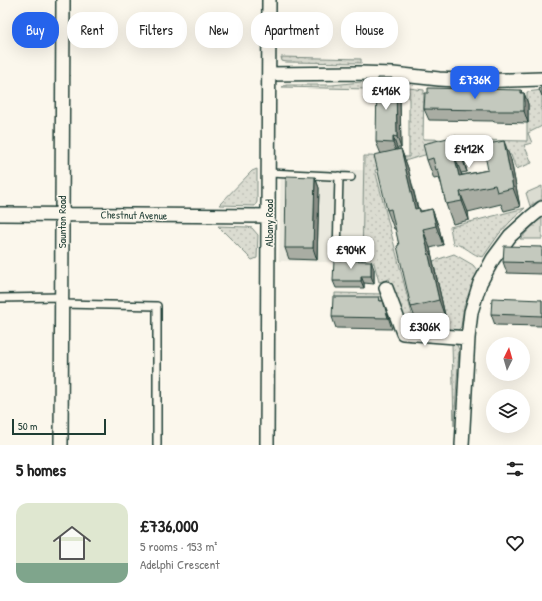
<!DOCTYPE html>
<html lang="en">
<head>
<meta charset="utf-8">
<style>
	body { margin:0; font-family:"Patrick Hand",sans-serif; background:#f2f2f2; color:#222; height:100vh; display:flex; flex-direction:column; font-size:15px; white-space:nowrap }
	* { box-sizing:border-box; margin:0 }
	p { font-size:13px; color:#767676 }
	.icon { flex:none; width:22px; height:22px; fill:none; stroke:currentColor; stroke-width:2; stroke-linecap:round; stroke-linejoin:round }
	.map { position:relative; height:445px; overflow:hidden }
	.drawer { display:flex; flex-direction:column; background:#fff; flex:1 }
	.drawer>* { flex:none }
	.hud { position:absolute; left:12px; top:12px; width:518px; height:36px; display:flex; gap:8px }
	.needle { width:26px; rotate:5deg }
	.fabs { position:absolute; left:486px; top:337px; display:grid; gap:8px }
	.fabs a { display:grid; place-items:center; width:44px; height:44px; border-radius:50%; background:#fff; box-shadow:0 4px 16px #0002; font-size:20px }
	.scale { position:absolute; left:12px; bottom:10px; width:94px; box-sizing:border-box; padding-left:4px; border:2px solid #1f3d34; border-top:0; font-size:11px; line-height:14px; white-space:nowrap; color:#1f3d34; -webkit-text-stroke:3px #fbf7ec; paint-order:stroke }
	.price { position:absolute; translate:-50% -34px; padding:0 9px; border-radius:8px; background:#fff; color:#222; font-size:13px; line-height:26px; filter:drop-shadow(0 1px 2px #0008) }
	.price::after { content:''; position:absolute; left:50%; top:24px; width:12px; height:9px; margin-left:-6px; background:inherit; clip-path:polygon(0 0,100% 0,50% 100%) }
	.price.active { background:#2563eb; color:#fff }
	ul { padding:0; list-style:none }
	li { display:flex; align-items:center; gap:12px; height:100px; padding:0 16px }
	li span { display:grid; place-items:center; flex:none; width:112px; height:80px; border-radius:12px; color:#555 }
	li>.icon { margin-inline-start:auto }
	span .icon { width:48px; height:48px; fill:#fffc; stroke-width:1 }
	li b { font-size:17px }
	h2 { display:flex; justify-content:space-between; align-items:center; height:48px; padding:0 16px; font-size:17px }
	.tag { padding:0 14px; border-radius:16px; background:#fff; box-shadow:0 4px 16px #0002; font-size:14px; line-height:36px }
	.tag.active { background:#2563eb; color:#fff }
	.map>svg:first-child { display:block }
</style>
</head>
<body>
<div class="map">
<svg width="542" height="445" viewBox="0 0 542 445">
	<defs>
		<pattern id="grass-dots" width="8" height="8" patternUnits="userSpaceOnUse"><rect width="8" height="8" fill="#dbdcd1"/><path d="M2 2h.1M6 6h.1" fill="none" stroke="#bcbeb4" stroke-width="1.8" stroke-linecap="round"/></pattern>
		<pattern id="forest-firs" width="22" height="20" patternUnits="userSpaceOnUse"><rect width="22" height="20" fill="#dbdcd1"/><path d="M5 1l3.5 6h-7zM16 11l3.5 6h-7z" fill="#bcbeb4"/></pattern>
	</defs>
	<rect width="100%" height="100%" fill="#fbf7ec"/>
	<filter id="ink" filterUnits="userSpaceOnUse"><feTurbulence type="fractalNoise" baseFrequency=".025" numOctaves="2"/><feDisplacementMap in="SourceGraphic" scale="8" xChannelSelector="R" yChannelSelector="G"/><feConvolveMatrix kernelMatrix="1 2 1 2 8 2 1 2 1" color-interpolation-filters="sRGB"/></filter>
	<g filter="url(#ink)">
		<path fill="#eae9de" d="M 281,169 L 364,170 L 362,263 L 279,261 Z"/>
		<path fill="url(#grass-dots)" stroke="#7d8c82" d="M 281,57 L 361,59 L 361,63 L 286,62 L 282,61 Z
			M 361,82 L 384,83 L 409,88 L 424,90 L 423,139 L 527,141 L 527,92 L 542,90 L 542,108 L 540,108 L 542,112 L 542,126 L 528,133 L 532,143 L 524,145 L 532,163 L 516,169 L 511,155 L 441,150 L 375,170 L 416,330 L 446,320 L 433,261 L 454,254 L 473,265 L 481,275 L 464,306 L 461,327 L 457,331 L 451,333 L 405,329 L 389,279 L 379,282 L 374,263 L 362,263 L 364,156 L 409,157 L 409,90 L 282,87 L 286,85 L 332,85 Z
			M 257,169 L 257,202 L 255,206 L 219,205 L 252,171 Z
			M 525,208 L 511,221 L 499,234 L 483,257 C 472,256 465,244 453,244 L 450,227 Z
			M 218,226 L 247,227 L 252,228 L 258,235 L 257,258 L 252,260 Z
			M 335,293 L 383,294 L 388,309 L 335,305 Z
			M 452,343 L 457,345 L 459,350 L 454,426 Z"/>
		<path fill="url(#forest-firs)" stroke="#7d8c82" d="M 542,186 L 542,199 L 530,206 L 526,193 Z
			M 542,217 L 542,239 L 520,239 L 537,221 Z"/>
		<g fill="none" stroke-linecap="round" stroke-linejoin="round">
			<g stroke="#1f3d34" stroke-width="10">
				<path id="service" d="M 269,173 L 351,177
					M 337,254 L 339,176
					M 0,298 L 62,297
					M 62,304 L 157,306 L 157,445"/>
			</g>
			<g stroke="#1f3d34" stroke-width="16">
				<path id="minor" d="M 269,74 L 360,73 L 393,74 L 439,79 L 474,81 L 542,79
					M 0,214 L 268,216
					M 386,288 L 403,333 L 468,338
					M 61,445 L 63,0
					M 267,445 L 269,0
					M 462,445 L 468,338 L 471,312 L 480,283 L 493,259 L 510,236 L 531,217 L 542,208"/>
			</g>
			<use href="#service" stroke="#fbf7ec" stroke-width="7"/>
			<use href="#minor" stroke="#fbf7ec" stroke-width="13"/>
		</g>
		<path fill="#a9ada3" stroke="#1f3d34" d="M 394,84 L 396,84 L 400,96 L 401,148 L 397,148 L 397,150 L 401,149 L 408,168 L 418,208 L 419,208 L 421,211 L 432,209 L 439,228 L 443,245 L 430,248 L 446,320 L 418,326 L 411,307 L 399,245 L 396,229 L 394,229 L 387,210 L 381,154 L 376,142 Z
			M 522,93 L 524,93 L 528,104 L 528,123 L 494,122 L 493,121 L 429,120 L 424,109 Z
			M 456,136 L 463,156 L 467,172 L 461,173 L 462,175 L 488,170 L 511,160 L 520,207 L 504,211 L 501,204 L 468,212 L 469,220 L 453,224 L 446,204 L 442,186 L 439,178 L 434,179 L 427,160 Z
			M 315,177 L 319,188 L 317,260 L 289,259 L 285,248 Z
			M 542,247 L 542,274 L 507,273 L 503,262 Z
			M 374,269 L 374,284 L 364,283 L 364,288 L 336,288 L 333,281 Z
			M 379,297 L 380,301 L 383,301 L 392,329 L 336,328 L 332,317 Z
			M 542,300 L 542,326 L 495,325 L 491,314 Z"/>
		<path fill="#898d85" stroke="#1f3d34" d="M 396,84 L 400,96 L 401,148 L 397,137 Z
			M 521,90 L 524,100 L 524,93 L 528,104 L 528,123 L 524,111 L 521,93 Z
			M 393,136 L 397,148 L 397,154 L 393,143 Z
			M 456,136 L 463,156 L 467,172 L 460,152 Z
			M 504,141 L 511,160 L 520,207 L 513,188 Z
			M 401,149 L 408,168 L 422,228 L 415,209 Z
			M 454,154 L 461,173 L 465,191 L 459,176 Z
			M 315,177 L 319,188 L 317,260 L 313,248 Z
			M 460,192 L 468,212 L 469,220 L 462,201 Z
			M 432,209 L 439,228 L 443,245 L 436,226 Z
			M 423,229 L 430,248 L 446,320 L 439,300 Z
			M 371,261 L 374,269 L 374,284 L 371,276 Z
			M 361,276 L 364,283 L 364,288 L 361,281 Z"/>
		<path fill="#c4c9be" stroke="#1f3d34" d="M 377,78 L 392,78 L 392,84 L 396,84 L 397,137 L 393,136 L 393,143 L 376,142 Z
			M 542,87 L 542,96 L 539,89 Z
			M 428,88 L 521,90 L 521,93 L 524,93 L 524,111 L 490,111 L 490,110 L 424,109 L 425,93 L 428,93 Z
			M 456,136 L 460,152 L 454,154 L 459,176 L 488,170 L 483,145 L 504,141 L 513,188 L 497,192 L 495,185 L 460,192 L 462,201 L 446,204 L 438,169 L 436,170 L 433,158 L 427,160 L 423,144 Z
			M 401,149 L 415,209 L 419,208 L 420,212 L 432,209 L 436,226 L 423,229 L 439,300 L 411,307 L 397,246 L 399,245 L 391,209 L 387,210 L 374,155 Z
			M 286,176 L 315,177 L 313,248 L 285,248 Z
			M 504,246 L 542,247 L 542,263 L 503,262 Z
			M 334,260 L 371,261 L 371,276 L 361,276 L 361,281 L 333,281 Z
			M 333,297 L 379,297 L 379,301 L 383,301 L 388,318 L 332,317 Z
			M 492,298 L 542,300 L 542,316 L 491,314 Z"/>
	</g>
	<g text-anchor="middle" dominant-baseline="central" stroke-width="3" stroke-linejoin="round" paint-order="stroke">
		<g font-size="11" fill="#1f3d34" stroke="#fbf7ec">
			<text transform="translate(134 215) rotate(1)">Chestnut Avenue</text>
			<text transform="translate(62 222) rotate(-90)">Saunton Road</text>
			<text transform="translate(269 223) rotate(-90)">Albany Road</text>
		</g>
	</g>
</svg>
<div class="fabs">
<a><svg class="needle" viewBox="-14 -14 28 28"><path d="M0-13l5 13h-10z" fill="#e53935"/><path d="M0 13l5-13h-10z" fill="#767676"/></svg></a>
<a><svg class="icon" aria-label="layers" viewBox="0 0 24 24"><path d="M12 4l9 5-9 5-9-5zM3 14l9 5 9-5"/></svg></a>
</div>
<div class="scale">50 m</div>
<b class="price active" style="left:475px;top:100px">£736K</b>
<b class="price" style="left:386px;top:111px">£416K</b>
<b class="price" style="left:469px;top:169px">£412K</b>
<b class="price" style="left:351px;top:270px">£904K</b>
<b class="price" style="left:425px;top:347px">£306K</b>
<div class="hud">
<a class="tag active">Buy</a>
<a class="tag">Rent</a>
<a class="tag">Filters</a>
<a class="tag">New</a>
<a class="tag">Apartment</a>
<a class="tag">House</a>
</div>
</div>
<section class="drawer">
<h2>5 homes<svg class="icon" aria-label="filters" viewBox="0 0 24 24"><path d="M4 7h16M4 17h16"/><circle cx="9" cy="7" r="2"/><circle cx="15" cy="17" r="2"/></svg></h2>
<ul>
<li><span style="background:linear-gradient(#dfe7d0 75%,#7fa58c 0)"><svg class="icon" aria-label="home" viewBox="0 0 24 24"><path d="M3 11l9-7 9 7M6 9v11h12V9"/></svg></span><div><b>£736,000</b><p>5 rooms · 153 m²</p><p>Adelphi Crescent</p></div><svg class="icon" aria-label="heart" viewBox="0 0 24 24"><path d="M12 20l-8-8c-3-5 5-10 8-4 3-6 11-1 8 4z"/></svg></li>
</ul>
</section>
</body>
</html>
